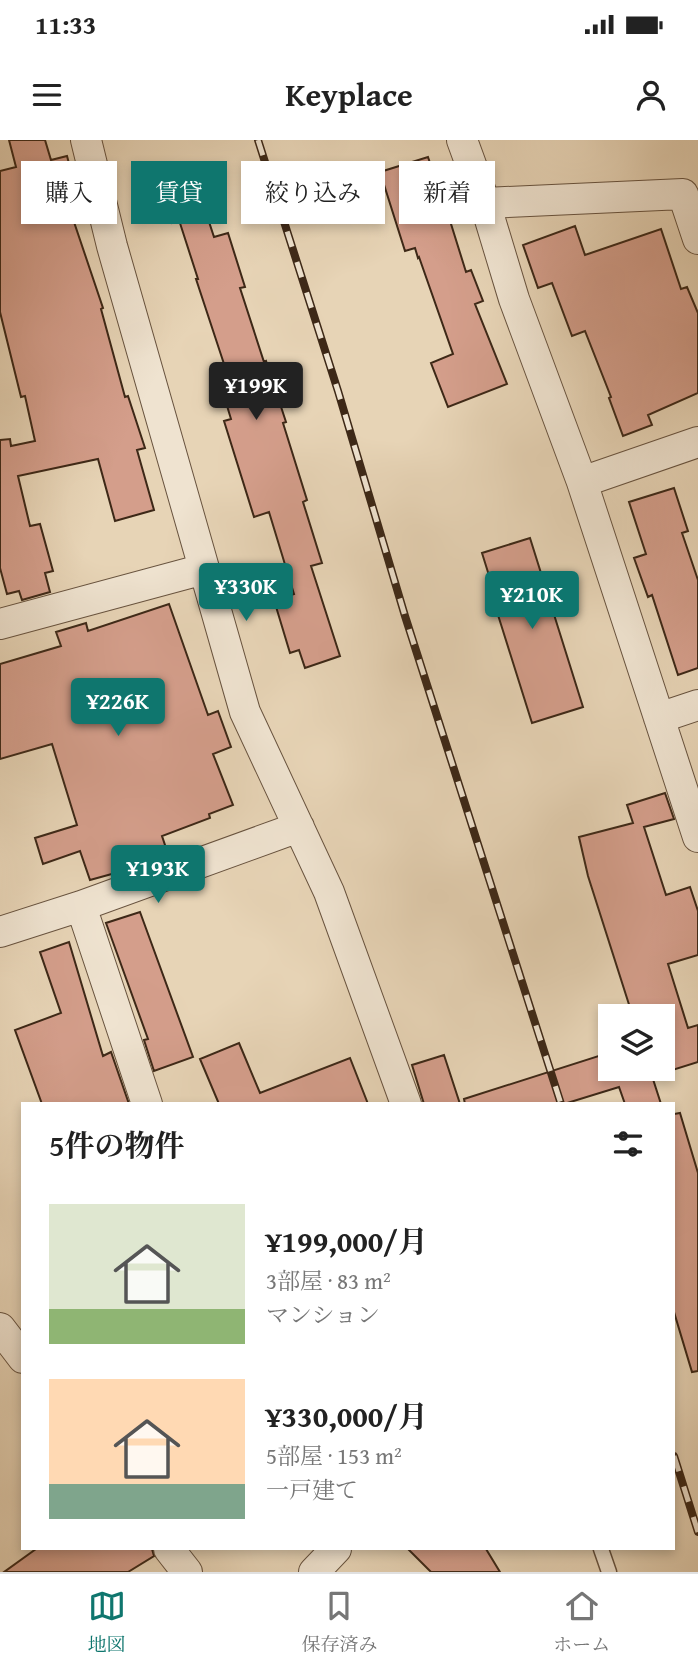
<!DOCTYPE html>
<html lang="ja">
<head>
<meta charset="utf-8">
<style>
	body { margin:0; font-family:"Gentium Book Plus","Noto Serif JP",serif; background:#f2f2f2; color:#222; height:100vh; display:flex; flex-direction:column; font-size:26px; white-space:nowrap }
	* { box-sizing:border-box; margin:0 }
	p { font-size:23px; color:#767676 }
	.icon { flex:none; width:38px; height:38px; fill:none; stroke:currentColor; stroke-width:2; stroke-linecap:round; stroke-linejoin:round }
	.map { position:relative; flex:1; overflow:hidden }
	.drawer { position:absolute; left:21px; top:962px; width:654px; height:448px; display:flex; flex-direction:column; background:#fff; border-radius:0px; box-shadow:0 4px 10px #0003 }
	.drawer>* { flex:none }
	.hud { position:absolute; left:21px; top:21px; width:656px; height:63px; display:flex; gap:14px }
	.controls { position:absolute; left:598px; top:864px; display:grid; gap:14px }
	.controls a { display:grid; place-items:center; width:77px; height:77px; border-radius:0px; background:#fff; box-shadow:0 4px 10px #0003; font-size:35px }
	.price { position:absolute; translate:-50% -60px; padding:0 16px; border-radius:7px; background:#0f766e; color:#fff; font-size:23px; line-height:46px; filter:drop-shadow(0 2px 4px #0008) }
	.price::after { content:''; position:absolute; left:50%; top:42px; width:21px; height:16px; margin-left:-10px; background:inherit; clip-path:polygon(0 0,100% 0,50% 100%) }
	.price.active { background:#222; color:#fff }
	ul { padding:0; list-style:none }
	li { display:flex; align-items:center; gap:21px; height:175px; padding:0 28px }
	li span { display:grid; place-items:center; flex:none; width:196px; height:140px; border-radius:0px; color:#555 }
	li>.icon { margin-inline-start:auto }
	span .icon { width:84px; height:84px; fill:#fffc; stroke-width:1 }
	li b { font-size:30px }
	h2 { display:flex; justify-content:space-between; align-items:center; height:84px; padding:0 28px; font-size:30px }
	.tag { padding:0 24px; border-radius:0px; background:#fff; box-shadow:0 4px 10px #0003; font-size:24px; line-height:63px }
	.tag.active { background:#0f766e; color:#fff }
	.status { display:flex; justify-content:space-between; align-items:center; height:49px; padding:0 35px; background:#fff; direction:ltr }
	.status svg { height:19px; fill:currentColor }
	header { display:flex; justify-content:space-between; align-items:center; height:91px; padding:0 28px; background:#fff; font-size:32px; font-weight:700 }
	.tabs { display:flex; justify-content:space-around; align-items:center; height:98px; border-top:2px solid #e0e0e0; background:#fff; font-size:19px; color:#767676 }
	.tabs a { display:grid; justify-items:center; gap:4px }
	.tabs .active { color:#0f766e }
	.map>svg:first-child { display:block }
</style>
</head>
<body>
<div class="status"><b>11:33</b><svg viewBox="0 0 49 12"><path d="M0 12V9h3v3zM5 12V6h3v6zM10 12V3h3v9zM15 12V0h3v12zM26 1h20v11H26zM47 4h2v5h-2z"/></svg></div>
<header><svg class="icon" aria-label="menu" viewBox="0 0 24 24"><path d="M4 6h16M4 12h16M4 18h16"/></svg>Keyplace<svg class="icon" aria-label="person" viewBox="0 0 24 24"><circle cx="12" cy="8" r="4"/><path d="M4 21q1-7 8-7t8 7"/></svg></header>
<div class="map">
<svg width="698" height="1432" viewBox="0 0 698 1432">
	<rect width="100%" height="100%" fill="#e7d4b6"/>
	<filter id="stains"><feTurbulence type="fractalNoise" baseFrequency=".00286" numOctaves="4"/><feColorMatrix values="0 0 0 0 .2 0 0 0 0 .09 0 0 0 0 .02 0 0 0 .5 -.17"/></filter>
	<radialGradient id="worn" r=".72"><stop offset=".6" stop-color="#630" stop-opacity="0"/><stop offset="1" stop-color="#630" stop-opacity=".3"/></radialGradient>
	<path fill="#d49e8b" stroke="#3d2817" stroke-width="2" d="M 9,0 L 45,0 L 51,20 L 67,16 L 83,77 L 73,79 L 103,168 L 101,169 L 125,257 L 128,256 L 145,308 L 137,310 L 154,370 L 115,381 L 98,319 L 18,336 L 30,386 L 40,384 L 53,431 L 45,433 L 50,452 L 22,460 L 19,451 L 7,454 L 0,428 L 0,300 L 10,299 L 11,306 L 35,301 L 25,256 L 21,257 L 0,172 L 0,31 L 16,27 Z
		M 428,17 L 430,23 L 432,23 L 466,132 L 471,130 L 483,161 L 475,164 L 507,244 L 448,267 L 431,223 L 453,214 L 419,117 L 418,118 L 415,108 L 405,111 L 380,32 Z
		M 192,30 L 214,97 L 228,93 L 245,147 L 240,148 L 264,222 L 266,221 L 286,282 L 283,283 L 307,360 L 303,362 L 322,423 L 311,426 L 340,516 L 305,528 L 299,510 L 290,513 L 274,460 L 294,454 L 269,372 L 254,377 L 224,281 L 231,279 L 218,236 L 227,233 L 196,139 L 198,139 L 179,80 L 172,83 L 159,41 Z
		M 575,86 L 585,115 L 661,89 L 681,149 L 687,147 L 698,173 L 698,253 L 648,275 L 652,285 L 623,296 L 609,258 L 611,257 L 585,191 L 572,196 L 552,143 L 538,148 L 523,105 Z
		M 674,348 L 688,391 L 682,393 L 698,440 L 698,528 L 678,535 L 652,455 L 648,457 L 634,418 L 646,414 L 629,362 Z
		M 530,398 L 583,567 L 532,583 L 498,475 L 501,474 L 482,413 Z
		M 169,464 L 208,575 L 218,571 L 231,607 L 213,614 L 233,665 L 209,674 L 210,678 L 162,696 L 168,714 L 119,732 L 90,740 L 80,711 L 43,724 L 35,698 L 77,685 L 52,604 L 0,619 L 0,524 L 61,506 L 56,492 L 86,483 L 88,491 Z
		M 665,653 L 674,679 L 644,687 L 666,755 L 690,747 L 698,771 L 698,815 L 668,824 L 688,888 L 698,885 L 698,922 L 663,933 L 663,877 L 633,877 L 588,736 L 579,697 L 633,683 L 627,665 Z
		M 140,772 L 193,917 L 154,931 L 144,900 L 148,899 L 106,783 Z
		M 69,802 L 103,916 L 111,912 L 129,964 L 42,964 L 15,890 L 61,873 L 40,812 Z
		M 239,903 L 260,953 L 350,918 L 368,964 L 219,964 L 200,919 Z
		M 611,912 L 611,929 L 656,929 L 657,935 L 652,936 L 661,964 L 625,964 L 619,947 L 564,964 L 465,964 L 464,959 Z
		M 444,915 L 460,964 L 424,964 L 412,925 Z
		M 680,973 L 698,1033 L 698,1231 L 692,1232 L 674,1172 L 674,974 Z
		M 36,1409 L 152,1409 L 154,1416 L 128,1432 L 4,1432 Z
		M 408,1409 L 486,1409 L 500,1432 L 431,1432 Z"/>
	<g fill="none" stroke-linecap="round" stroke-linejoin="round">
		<g stroke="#68533f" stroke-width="17">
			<path id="service" d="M 601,1409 L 609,1432"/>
		</g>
		<g stroke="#68533f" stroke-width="32">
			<path id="minor" d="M 86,0 L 112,106 L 245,572 L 329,752 L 406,964
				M 462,0 L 485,63 L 514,159 L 582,342 L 698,697
				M 485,63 L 683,54 L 698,99
				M 582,342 L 698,302
				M 0,484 L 204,429
				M 659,578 L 698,565
				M 81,766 L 147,964
				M 0,792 L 81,766 L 299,687
				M 0,1188 L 23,1218
				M 169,1409 L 187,1432
				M 314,1432 L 336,1409"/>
		</g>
		<use href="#service" stroke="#efe3d0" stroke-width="14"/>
		<use href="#minor" stroke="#efe3d0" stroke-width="30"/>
		<g stroke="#3d2817" stroke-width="8">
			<path id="rail" d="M 258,0 L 338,251 L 405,476 L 561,964
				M 674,1316 L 698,1392"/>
		</g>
		<use href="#rail" stroke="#efe3d0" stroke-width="5" stroke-dasharray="16" stroke-linecap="butt"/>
	</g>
	<rect width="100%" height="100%" filter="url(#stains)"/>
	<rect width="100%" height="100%" fill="url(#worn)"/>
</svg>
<div class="controls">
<a><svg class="icon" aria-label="layers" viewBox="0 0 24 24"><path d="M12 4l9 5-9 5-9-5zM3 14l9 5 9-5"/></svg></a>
</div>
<b class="price active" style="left:256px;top:282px">¥199K</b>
<b class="price" style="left:246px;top:483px">¥330K</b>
<b class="price" style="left:532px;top:491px">¥210K</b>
<b class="price" style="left:118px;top:598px">¥226K</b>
<b class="price" style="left:158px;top:765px">¥193K</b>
<div class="hud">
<a class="tag">購入</a>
<a class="tag active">賃貸</a>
<a class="tag">絞り込み</a>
<a class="tag">新着</a>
</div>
<section class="drawer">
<h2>5件の物件<svg class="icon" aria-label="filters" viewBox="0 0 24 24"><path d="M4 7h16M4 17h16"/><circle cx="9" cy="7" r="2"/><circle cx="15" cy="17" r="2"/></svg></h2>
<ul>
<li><span style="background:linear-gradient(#dfe7d0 75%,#8fb573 0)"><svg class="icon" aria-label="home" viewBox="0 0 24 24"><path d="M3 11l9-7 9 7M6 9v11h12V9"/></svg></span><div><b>¥199,000/月</b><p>3部屋 · 83 m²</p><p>マンション</p></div></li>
<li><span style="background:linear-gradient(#ffd9b3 75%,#7fa58c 0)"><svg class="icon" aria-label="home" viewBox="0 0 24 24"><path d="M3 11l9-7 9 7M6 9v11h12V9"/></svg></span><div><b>¥330,000/月</b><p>5部屋 · 153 m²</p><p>一戸建て</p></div></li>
</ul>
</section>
</div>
<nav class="tabs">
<a class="active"><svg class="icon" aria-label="map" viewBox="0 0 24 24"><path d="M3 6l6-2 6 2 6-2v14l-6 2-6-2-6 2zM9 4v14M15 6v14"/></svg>地図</a>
<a><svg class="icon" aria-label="saved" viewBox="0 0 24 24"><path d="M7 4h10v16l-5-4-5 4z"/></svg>保存済み</a>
<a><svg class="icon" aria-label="home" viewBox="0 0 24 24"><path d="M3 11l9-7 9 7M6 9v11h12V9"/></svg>ホーム</a>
</nav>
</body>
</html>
